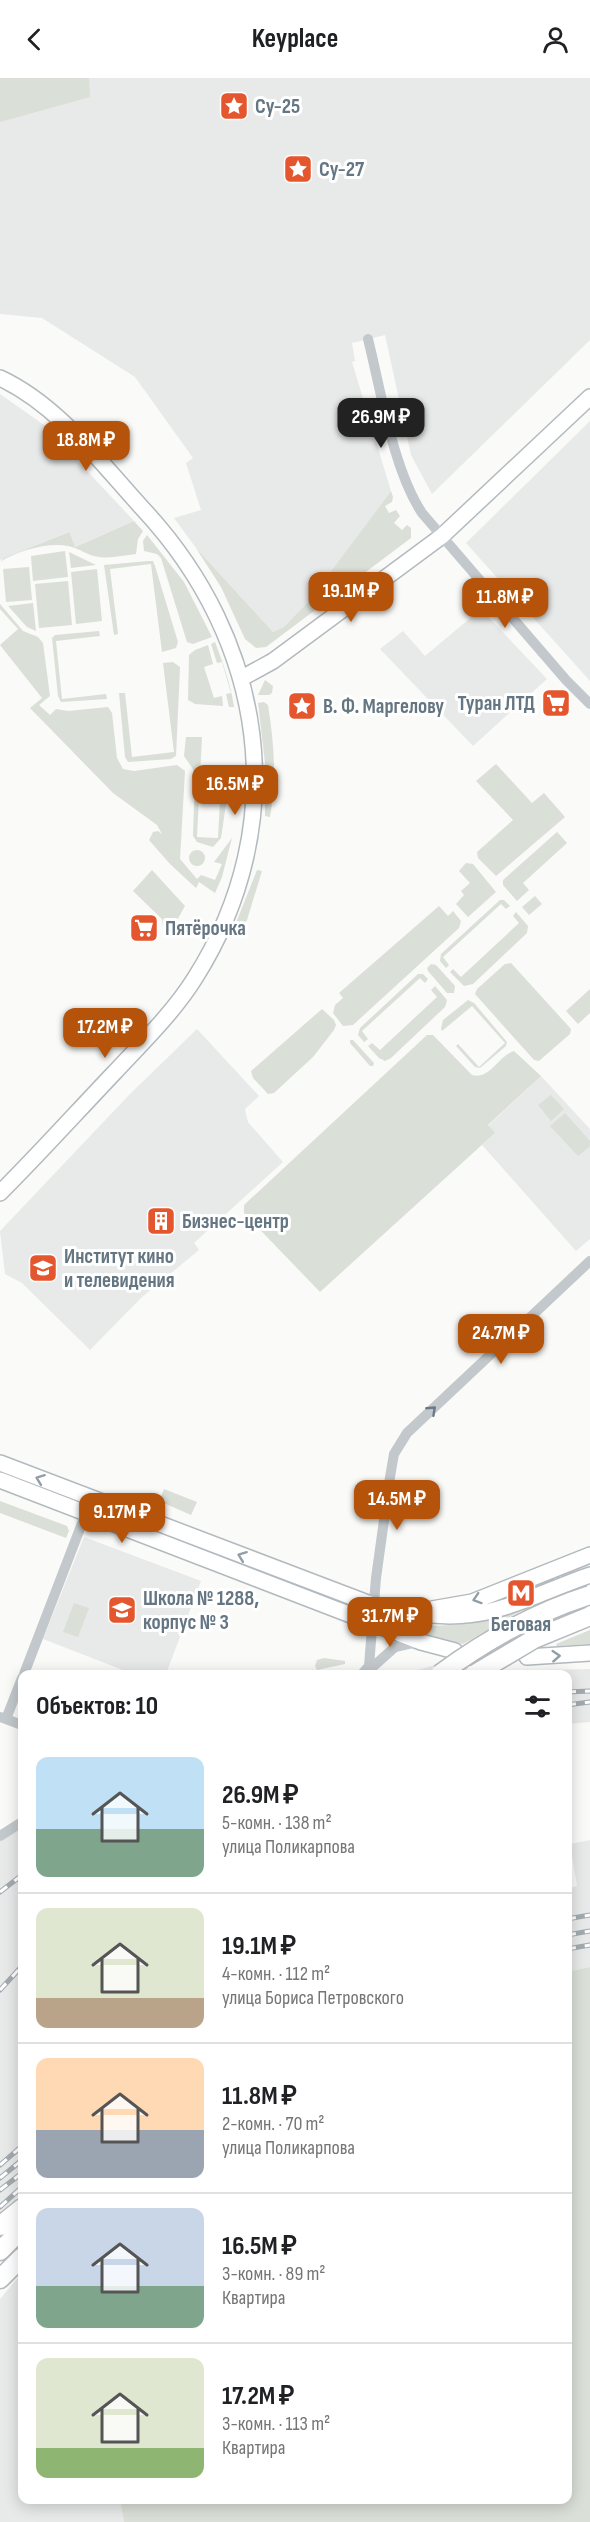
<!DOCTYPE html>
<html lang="ru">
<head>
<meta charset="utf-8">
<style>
	body { margin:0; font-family:"Sofia Sans Condensed",sans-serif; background:#f2f2f2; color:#202124; height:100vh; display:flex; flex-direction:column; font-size:22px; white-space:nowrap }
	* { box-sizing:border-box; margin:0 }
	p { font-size:20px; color:#757577 }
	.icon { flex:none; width:33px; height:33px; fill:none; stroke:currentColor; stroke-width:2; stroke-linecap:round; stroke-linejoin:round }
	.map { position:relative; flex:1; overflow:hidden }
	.panel { position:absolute; left:18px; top:1592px; width:554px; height:834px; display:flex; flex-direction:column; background:#fff; border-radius:12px; box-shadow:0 3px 15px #0003 }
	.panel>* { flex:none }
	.price { position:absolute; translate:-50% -51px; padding:0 14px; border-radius:12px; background:#b45309; color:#fff; font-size:20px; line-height:39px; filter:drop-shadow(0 2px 3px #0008) }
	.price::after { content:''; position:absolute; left:50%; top:36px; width:18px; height:14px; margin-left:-9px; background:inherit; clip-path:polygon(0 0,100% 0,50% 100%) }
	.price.active { background:#222; color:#fff }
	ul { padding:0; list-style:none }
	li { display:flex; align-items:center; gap:18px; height:150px; padding:0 18px }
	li+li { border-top:2px solid #e0e0e0 }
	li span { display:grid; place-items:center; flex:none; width:168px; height:120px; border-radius:12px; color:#555 }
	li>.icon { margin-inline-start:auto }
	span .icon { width:72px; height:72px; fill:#fffc; stroke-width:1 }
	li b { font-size:26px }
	h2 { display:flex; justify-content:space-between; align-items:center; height:72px; padding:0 18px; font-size:26px }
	header { display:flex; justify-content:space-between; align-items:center; height:78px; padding:0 18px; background:#fff; font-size:27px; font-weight:700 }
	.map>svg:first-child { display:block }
</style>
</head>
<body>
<header><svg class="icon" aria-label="back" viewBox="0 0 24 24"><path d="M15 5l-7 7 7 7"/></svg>Keyplace<svg class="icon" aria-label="person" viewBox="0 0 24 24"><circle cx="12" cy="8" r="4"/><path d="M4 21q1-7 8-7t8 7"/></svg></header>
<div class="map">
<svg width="590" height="2444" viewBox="0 0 590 2444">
	<rect width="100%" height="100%" fill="#fafaf8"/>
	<path fill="#e8e9e9" d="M 0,0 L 590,0 L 590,262 L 432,416 L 411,377 L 385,257 L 352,265 L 355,283 L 352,284 L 391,413 L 307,525 L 284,549 L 273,554 L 196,470 L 174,440 L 201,432 L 186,385 L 193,380 L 135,299 L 42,240 L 0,236 Z
		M 0,316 L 44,347 L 134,443 L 74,469 L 68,454 L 0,482 Z
		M 590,343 L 590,603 L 466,465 Z
		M 481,531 L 547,601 L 473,668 L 380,571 L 403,553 L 425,578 Z
		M 197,951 L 259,1018 L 245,1031 L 248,1044 L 283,1084 L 194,1165 L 199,1172 L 141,1220 L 90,1272 L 22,1205 L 5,1196 L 0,1153 L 130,1016 Z
		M 541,998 L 590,1051 L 590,1161 L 576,1173 L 482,1067 L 495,1055 L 488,1048 Z
		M 84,1459 L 201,1503 L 166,1596 L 133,1596 L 43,1561 Z
		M 435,1587 L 502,1593 L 590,1591 L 590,1644 L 567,1646 L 567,1596 L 404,1596 Z
		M 22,1749 L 22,2115 L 0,2135 L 0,1763 Z
		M 590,1762 L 590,1889 L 567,1894 L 567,1811 L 577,1808 L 570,1766 Z
		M 22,2195 L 22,2421 L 120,2421 L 124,2444 L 0,2444 L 0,2221 Z"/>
	<path fill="#dadfd7" d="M 0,0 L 89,0 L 90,19 L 0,44 Z
		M 391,413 L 393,419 L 392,424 L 385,428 L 389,435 L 396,432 L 400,438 L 394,445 L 402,452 L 407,447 L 411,450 L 411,460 L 266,569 L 256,570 L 245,561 L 221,509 L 196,470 L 273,554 L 284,549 L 307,525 Z
		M 134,443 L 143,453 L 138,461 L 136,476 C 124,477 111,481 99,479 C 88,478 79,470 68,468 C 48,464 17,473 0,484 L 4,480 L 69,454 L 75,469 Z
		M 147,457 L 184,504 L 212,559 L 193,566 L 187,564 L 161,480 L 157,476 L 144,473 L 143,463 Z
		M 65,473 L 68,499 L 33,503 L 31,478 Z
		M 69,474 L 96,487 L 71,490 Z
		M 148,483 L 153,483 L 155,488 L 178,564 L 176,570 L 162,574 L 151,486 L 110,491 L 118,556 L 114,557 L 104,487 Z
		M 29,489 L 32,522 L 6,524 L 3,491 Z
		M 97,491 L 102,543 L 76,546 L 71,494 Z
		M 68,503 L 72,547 L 39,550 L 35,506 Z
		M 33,525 L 36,553 L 27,549 L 8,528 Z
		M 0,526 L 23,553 L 38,559 L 43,565 L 50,618 L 39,627 L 50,637 L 56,631 L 68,633 L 108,629 L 112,635 L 117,680 L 123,691 L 134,693 L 177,687 L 185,693 L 180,781 L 197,801 L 201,797 L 215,802 L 222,786 L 214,784 L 232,760 L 222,799 L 215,815 L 199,804 L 196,810 L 170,786 L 149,762 L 153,754 L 158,753 L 162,756 L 157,747 L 113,715 L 30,630 L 42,620 L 0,567 L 18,551 L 0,531 Z
		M 99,553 L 100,558 L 56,563 L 62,621 L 106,616 L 107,621 L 61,624 L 58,618 L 52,560 L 55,557 Z
		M 215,564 C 223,585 231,607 234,629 L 229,629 L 226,616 L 231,615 L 222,584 L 217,585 L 211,566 Z
		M 208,567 L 213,586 L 204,589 L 214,620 L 222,618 L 223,628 L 195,626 L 188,622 L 189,577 L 195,572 Z
		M 173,584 L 180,589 L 176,678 L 171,681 L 128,684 L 125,679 L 119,615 L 125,615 L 132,679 L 174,674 L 163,585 Z
		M 265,602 L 273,608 L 272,615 L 269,617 L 258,617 Z
		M 264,624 L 268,627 C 274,665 277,701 270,739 L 265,738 L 265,685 L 258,625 Z
		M 186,659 L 202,659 L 197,759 L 218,760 L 221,704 L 229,706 L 221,760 L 213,769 L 197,764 L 193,758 L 195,694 L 184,678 Z
		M 496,686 L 532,725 L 544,715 L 565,739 L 496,798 L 478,780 L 477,774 L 513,742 L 476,703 Z
		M 557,754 L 567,765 L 523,805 L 529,812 L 517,823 L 503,807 L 503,802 Z
		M189 780a8 8 0 1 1 16 0a8 8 0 1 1-16 0Z
		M 466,785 L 473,786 L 496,814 L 468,839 L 456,826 L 464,817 L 461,813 L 470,805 L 459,793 Z
		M 152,792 L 185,828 L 170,855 L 163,848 L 162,841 L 133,813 Z
		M 257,792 L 262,793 L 247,842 L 236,856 L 232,855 Z
		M 535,818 L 542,826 L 529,837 L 522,829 Z
		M 500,822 L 504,822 L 510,828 L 506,831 L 501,826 L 443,879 L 449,887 L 446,890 L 440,883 L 441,876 Z
		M 439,828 L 448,838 L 453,833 L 461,843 L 459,850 L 353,947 L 343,948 L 333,935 L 335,927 L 343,920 L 339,915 Z
		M 516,834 L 528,848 L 527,855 L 473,906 L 464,908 L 450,894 L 453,891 L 461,899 L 519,845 L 513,838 Z
		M 511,885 L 571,951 L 570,956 L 539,983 L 534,982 L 475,916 L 477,911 L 505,886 Z
		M 431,886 L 436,887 L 455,908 L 454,915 L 447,915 L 428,893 L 427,890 Z
		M 418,896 L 423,896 L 428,901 L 425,905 L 420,900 L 362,953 L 368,961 L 364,964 L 358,957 L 360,950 Z
		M 435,908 L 447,922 L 445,929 L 391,980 L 385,983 L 379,980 L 368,968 L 372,965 L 380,972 L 437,919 L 431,912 Z
		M 590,911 L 590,935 L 578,946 L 566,933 Z
		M 468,922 L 474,925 L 507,964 L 506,968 L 480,990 L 475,989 L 456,968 L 458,966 L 479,989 L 505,965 L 472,928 L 442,953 L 441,951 L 443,942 Z
		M 322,931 L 334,942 L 336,947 L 334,952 L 313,979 L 274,1015 L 268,1016 L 253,1000 L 251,993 Z
		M 427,957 L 433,957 L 472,997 C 490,1002 498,978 514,973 L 541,998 L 488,1047 L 495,1055 L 320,1214 L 244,1135 L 244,1127 Z
		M 350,962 L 353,962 L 374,985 L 373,988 L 370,988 L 350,965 Z
		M 551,1017 L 564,1031 L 551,1043 L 538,1027 Z
		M 565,1035 L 590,1063 L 590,1068 L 578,1078 L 550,1048 Z
		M 164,1411 L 197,1424 L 191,1437 L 159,1423 Z
		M 0,1423 L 67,1448 L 69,1453 L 66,1460 L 0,1435 Z
		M 74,1525 L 89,1530 L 78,1559 L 63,1554 Z
		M 522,1532 L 463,1566 L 429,1558 L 409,1551 L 412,1547 C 451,1549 485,1545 522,1532 Z
		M 590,1552 L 590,1566 L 557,1568 L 556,1566 Z
		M 324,1580 L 345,1583 L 345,1586 L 317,1592 L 315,1588 L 317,1582 Z
		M 590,1889 L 590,2444 L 124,2444 L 120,2421 L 567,2421 L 567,1894 Z"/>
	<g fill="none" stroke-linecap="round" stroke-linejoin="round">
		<g stroke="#b3babf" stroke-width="18">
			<path id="secondary" d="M 0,300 C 58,327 101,385 143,431 C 266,563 293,745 195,900 C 173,935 142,965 114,995 C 76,1035 39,1076 0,1115
				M 242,600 L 273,583 L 442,458 L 590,319
				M 0,1385 L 373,1527 C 412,1536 451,1543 491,1533 C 525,1525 557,1508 590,1497
				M 0,1402 L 421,1564 L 455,1573
				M 432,1531 L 472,1524 L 590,1477
				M 527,1579 L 590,1575"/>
		</g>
		<g stroke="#b5babe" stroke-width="21">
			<path id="primary" d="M 0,2148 L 22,2130
				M 0,2173 L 22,2151
				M 0,2201 L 22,2179"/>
		</g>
		<path stroke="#c3c8cc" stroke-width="10" d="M 368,261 C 381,313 393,391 422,435 L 566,602 L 590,626
			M 366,1595 L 395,1569 L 417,1564
			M 24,1596 L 86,1435
			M 362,1596 L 369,1588 L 376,1500 L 390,1399 L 394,1376 L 407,1355 L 590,1183
			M 0,1639 L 22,1647
			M 6,1641 L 22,1600
			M 0,1758 L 22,1744"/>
		<use href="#secondary" stroke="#fff" stroke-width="15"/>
		<use href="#primary" stroke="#fff" stroke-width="18"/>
		<g stroke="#a2aab0" stroke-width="5">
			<path id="rail" d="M 567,1614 L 590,1613
				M 567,1627 L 590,1624
				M 0,1814 L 22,1797
				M 567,1841 L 590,1837
				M 567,1857 L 590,1853
				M 567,1871 L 590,1867
				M 0,1912 L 22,1888
				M 0,2087 L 22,2068
				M 0,2100 L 22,2082
				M 0,2112 L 22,2095
				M 0,2129 L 22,2109"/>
		</g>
		<use href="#rail" stroke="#fff" stroke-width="3" stroke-dasharray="9" stroke-linecap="butt"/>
		<g stroke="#b5babe" stroke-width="21" stroke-linecap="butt">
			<path id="primary-bridge" d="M 440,1596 C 486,1562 536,1534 590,1517
				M 475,1596 L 534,1561 L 590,1538"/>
		</g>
		<use href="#primary-bridge" stroke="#fff" stroke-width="18"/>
	</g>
	<defs><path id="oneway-chevron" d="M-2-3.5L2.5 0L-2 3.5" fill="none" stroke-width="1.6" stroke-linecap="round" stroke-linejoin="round" transform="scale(1.5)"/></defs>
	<use stroke="#6a7a87" href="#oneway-chevron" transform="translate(432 1332) rotate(-43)"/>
	<g stroke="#939fa8">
		<use href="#oneway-chevron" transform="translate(40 1401) rotate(-159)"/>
		<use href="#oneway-chevron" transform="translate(242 1478) rotate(-159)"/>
		<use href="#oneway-chevron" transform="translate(477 1521) rotate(162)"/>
		<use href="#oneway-chevron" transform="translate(556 1578) rotate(-4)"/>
	</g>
	<defs>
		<g id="sight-square" transform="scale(1.5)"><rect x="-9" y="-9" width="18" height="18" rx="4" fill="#e4572e" stroke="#fff"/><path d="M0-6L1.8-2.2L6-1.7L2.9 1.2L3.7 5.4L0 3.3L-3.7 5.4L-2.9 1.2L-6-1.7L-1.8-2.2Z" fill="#fff"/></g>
		<g id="supermarket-square" transform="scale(1.5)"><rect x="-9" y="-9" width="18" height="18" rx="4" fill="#e4572e" stroke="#fff"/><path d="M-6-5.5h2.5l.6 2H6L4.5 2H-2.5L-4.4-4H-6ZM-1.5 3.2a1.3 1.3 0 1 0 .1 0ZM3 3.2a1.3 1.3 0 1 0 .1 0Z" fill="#fff"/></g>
		<g id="building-square" transform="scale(1.5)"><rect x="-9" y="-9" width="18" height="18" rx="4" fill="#e4572e" stroke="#fff"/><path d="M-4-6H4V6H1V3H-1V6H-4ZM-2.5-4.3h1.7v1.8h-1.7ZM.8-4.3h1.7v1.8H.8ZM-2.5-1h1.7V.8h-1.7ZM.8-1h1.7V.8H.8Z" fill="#fff"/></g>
		<g id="university-square" transform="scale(1.5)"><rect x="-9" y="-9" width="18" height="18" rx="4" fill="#e4572e" stroke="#fff"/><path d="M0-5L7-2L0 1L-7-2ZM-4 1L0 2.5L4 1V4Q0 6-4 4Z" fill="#fff"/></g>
		<g id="metro-square" transform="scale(1.5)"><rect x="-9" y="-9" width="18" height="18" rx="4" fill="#e4572e" stroke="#fff"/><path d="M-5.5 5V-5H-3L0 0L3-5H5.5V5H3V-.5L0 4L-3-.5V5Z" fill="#fff"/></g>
		<g id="school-square" transform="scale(1.5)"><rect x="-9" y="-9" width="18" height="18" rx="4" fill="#e4572e" stroke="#fff"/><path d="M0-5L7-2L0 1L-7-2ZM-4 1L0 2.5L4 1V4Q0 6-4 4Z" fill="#fff"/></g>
	</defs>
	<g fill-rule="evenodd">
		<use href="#sight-square" x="234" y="28"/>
		<use href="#sight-square" x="298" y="91"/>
		<use href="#supermarket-square" x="556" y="625"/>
		<use href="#sight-square" x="302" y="628"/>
		<use href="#supermarket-square" x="144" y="850"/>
		<use href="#building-square" x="161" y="1143"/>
		<use href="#university-square" x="43" y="1190"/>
		<use href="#metro-square" x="521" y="1515"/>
		<use href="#school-square" x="122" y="1532"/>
	</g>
	<g text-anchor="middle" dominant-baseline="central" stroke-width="6" stroke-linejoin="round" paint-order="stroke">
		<g font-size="21" font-weight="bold" fill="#657683" stroke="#fff" text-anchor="start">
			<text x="255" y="28">Су-25</text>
			<text x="319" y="91">Су-27</text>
			<text x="535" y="625" text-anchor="end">Туран ЛТД</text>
			<text x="323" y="628">В. Ф. Маргелову</text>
			<text x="165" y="850">Пятёрочка</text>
			<text x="182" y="1143">Бизнес-центр</text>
			<text x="64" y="1178">Институт кино<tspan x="64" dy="24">и телевидения</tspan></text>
			<text x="143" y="1520">Школа № 1288,<tspan x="143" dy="24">корпус № 3</tspan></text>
			<text x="521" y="1546" text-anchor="middle">Беговая</text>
		</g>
	</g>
</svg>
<b class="price active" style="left:381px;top:371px">26.9M ₽</b>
<b class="price" style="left:86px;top:394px">18.8M ₽</b>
<b class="price" style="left:351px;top:545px">19.1M ₽</b>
<b class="price" style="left:505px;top:551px">11.8M ₽</b>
<b class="price" style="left:235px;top:738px">16.5M ₽</b>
<b class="price" style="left:105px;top:981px">17.2M ₽</b>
<b class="price" style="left:501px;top:1287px">24.7M ₽</b>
<b class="price" style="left:397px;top:1453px">14.5M ₽</b>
<b class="price" style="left:122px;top:1466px">9.17M ₽</b>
<b class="price" style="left:390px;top:1570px">31.7M ₽</b>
<section class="panel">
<h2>Объектов: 10<svg class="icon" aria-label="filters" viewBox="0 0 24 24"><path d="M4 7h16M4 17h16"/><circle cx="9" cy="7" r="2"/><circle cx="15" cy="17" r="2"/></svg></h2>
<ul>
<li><span style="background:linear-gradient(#bfe0f5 60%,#7fa58c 0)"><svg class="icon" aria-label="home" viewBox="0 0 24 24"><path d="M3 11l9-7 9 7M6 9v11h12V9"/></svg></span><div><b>26.9M ₽</b><p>5-комн. · 138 m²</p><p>улица Поликарпова</p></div></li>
<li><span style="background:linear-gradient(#dfe7d0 75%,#b9a48a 0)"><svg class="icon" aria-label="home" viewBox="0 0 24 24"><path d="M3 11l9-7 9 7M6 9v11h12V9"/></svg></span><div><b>19.1M ₽</b><p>4-комн. · 112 m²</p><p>улица Бориса Петровского</p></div></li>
<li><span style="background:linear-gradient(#ffd9b3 60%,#9aa5b1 0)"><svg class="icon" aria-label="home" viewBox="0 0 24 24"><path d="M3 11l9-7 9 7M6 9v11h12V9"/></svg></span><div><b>11.8M ₽</b><p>2-комн. · 70 m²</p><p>улица Поликарпова</p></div></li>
<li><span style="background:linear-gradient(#c9d6e8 65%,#7fa58c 0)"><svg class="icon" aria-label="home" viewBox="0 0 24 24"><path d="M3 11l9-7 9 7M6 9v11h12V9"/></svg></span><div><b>16.5M ₽</b><p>3-комн. · 89 m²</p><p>Квартира</p></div></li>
<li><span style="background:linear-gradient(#dfe7d0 75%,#8fb573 0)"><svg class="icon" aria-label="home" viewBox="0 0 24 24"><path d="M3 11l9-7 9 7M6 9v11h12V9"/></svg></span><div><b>17.2M ₽</b><p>3-комн. · 113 m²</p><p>Квартира</p></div></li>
</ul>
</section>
</div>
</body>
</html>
